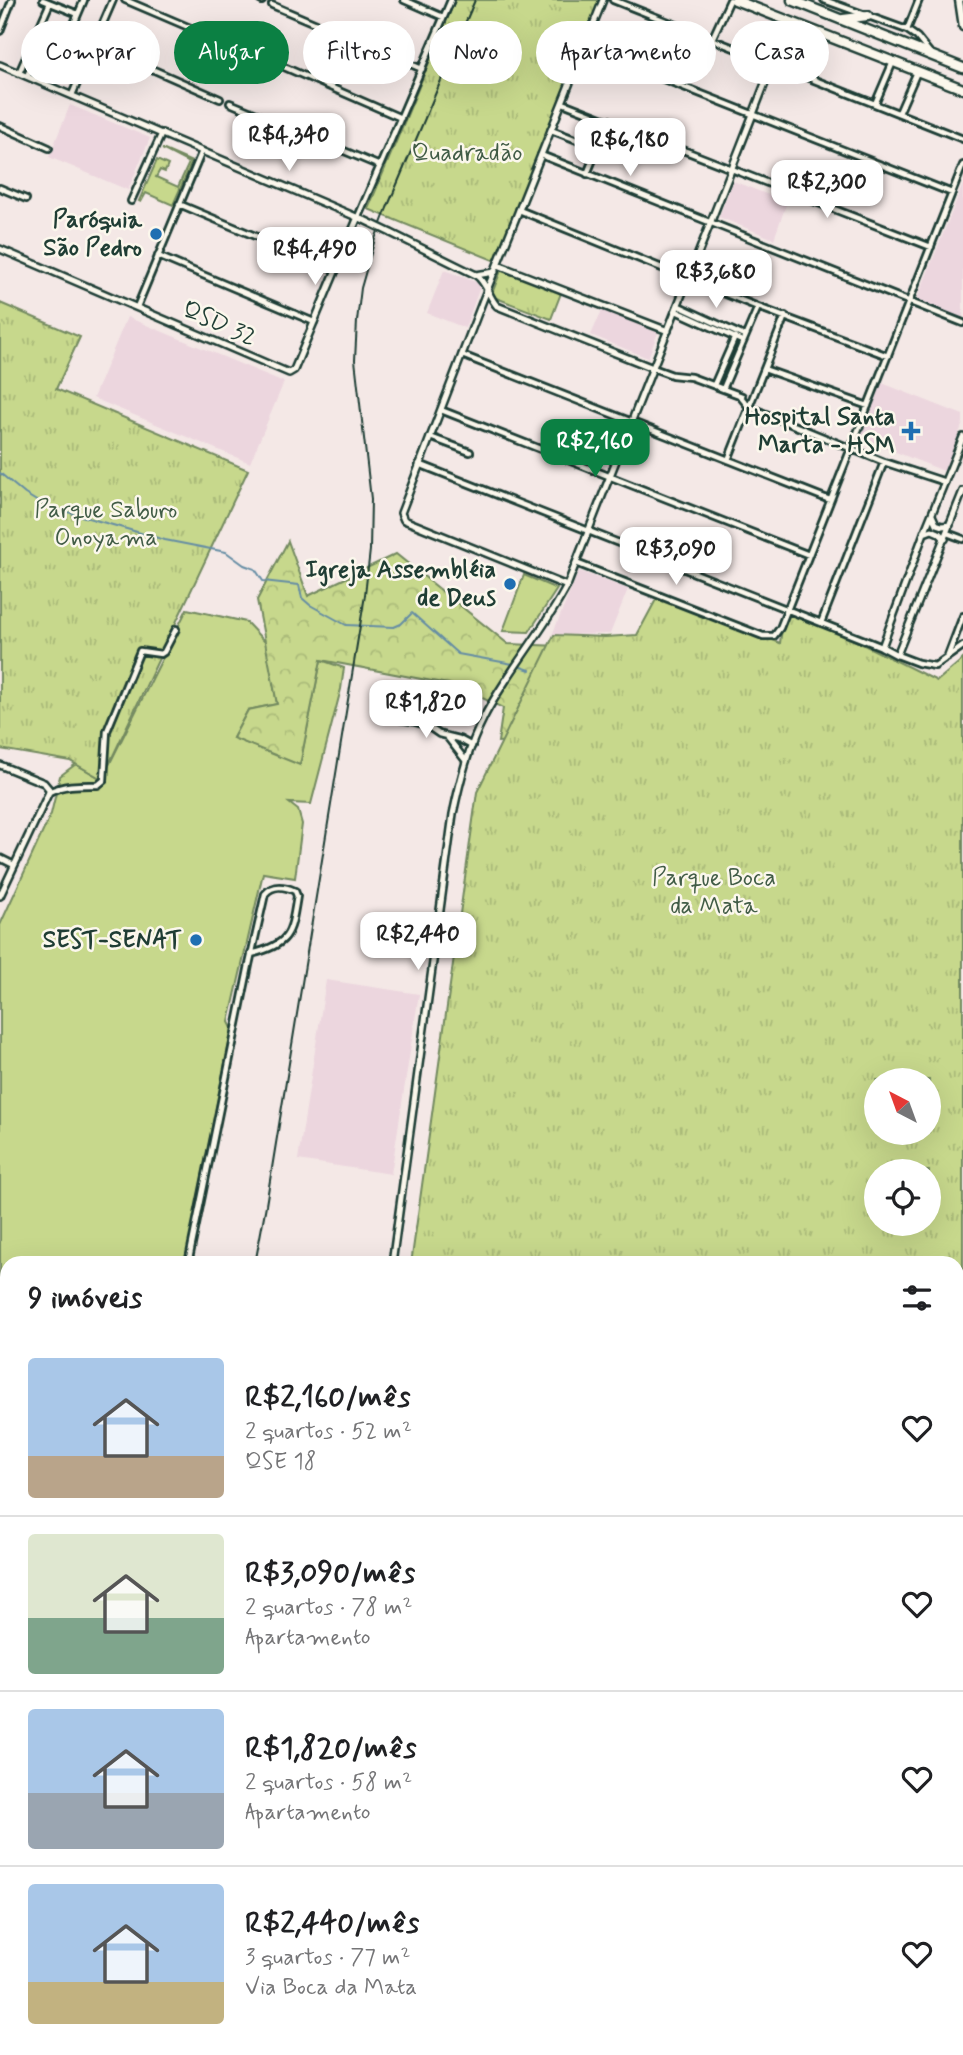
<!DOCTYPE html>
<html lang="pt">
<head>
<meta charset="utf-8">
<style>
	body { margin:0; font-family:Mynerve,sans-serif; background:#f2f2f2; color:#202124; height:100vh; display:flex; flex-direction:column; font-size:26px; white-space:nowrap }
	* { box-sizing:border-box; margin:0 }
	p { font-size:23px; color:#757577 }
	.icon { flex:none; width:38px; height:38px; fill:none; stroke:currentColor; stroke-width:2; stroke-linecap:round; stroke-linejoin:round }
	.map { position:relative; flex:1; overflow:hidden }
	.sheet { position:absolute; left:0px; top:1256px; width:964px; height:800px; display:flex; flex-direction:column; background:#fff; border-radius:21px 21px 0 0; box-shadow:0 7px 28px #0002 }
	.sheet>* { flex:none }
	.hud { position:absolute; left:21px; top:21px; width:922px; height:63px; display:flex; gap:14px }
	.needle { width:46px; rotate:319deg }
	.tools { position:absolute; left:864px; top:1068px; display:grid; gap:14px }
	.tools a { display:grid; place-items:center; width:77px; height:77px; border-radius:50%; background:#fff; box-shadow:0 7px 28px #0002; font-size:35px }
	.price { position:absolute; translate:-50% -60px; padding:0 16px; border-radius:14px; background:#fff; color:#222; font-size:23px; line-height:46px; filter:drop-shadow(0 2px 4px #0008) }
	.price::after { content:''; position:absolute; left:50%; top:42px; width:21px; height:16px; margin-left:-10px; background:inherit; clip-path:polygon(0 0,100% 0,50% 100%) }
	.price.current { background:#0b8043; color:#fff }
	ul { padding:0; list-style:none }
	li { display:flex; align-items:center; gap:21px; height:175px; padding:0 28px }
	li+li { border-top:2px solid #e0e0e0 }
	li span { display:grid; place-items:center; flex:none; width:196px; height:140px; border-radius:7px; color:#555 }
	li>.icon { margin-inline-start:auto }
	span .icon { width:84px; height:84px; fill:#fffc; stroke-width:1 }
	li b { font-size:30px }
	h2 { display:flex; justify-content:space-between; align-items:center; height:84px; padding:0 28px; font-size:30px }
	.pill { padding:0 24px; border-radius:32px; background:#fff; box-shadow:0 7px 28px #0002; font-size:24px; line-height:63px }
	.pill.current { background:#0b8043; color:#fff }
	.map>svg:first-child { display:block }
</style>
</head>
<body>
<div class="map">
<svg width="963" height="2055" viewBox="0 0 963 2055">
	<defs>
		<pattern id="forest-crowns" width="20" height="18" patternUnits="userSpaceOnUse" patternTransform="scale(1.75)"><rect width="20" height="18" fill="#c7d88c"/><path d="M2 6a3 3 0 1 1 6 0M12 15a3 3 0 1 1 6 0" fill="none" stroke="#aaba79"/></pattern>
		<pattern id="park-tufts" width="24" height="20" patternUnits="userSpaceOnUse" patternTransform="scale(1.75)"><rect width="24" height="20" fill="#c7d88c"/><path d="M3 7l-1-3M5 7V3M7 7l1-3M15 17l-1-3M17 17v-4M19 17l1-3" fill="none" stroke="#aaba79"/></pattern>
	</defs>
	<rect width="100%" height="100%" fill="#f4e8e6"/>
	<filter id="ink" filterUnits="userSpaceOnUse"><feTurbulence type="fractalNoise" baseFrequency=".0143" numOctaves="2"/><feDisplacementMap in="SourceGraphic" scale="14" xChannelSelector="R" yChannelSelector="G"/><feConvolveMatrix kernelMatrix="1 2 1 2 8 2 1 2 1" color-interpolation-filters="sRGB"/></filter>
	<g filter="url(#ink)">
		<path fill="#ecd6de" d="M 70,105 L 150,138 L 128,190 L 49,157 Z
			M 733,181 L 787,202 L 774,239 L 719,217 Z
			M 963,184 L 963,318 L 917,299 Z
			M 444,270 L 481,284 L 465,328 L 427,313 Z
			M 603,308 L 659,330 L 648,358 L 591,335 Z
			M 127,317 L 284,382 L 250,463 L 93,398 Z
			M 882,383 L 963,415 L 963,423 L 944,471 L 860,438 Z
			M 579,571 L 628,589 L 610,634 L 552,635 Z
			M 326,980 L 419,994 L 391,1174 L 298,1160 Z"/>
		<path fill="#c7d88c" stroke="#738a60" stroke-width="2" d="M 162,149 L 192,162 L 173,205 L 146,193 L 141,202 L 139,201 L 157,160 L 168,165 L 165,172 L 160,170 L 156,177 L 178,187 L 189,163 Z
			M 524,575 L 557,589 L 529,632 L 503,631 Z
			M 187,609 L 246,622 L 266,643 L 277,704 L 248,710 L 233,738 L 300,764 L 321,660 L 344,668 L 341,689 L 311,804 L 289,803 L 298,810 L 302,824 L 295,878 L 263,873 L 229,1022 L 232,1028 L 185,1263 L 7,1264 L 7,1297 L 0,1297 L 0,925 L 51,814 L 60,776 L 76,764 L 102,779 Z
			M 0,1344 L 7,1344 L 7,1764 L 0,1761 Z"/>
		<path fill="url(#forest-crowns)" stroke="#738a60" stroke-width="2" d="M 288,541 L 308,596 L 396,554 L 508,644 L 640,649 L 566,737 L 498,742 L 503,708 L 458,686 L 321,660 L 300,765 L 233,738 L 248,710 L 277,704 L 257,600 Z"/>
		<path fill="url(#park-tufts)" stroke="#738a60" stroke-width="2" fill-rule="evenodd" d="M 455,0 L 602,0 L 498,262 L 368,209 Z
			M 502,268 L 561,293 L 551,319 L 491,296 Z
			M 0,303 L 80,337 L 56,389 L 248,470 L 102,779 L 70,761 L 0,749 Z
			M 659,594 L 780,643 L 785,606 L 937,681 L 963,659 L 963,1435 L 957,1433 L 957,1264 L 411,1264 L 477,792 L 554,635 L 605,637 L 637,635 ZM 877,1080 L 929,1080 L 929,1132 L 877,1132 ZM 877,1171 L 929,1171 L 929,1223 L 877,1223 Z
			M 7,1767 L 7,1856 L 0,1873 L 0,1783 Z"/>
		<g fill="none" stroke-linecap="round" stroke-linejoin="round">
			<path stroke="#658da4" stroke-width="2" d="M 0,473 L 25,494 L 43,505 L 165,540 L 226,552 L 244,565 L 255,569 L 263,581 L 299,585 L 302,598 L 310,605 L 346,625 L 394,627 L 401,624 L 412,613 L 458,654 L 513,664
				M 518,666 L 530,670"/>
			<g stroke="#1f3d34" stroke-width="10">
				<path id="minor" d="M 43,0 L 78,14
					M 125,0 L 242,50
					M 260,0 L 262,1
					M 404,0 L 443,17
					M 613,0 L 963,139
					M 824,0 L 907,30 L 917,37 L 929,52
					M 272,5 L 422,69
					M 907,30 L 919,0
					M 0,31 L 12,0
					M 70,33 L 84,0
					M 712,39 L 730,0
					M 782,40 L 810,50
					M 585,48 L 952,193
					M 252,53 L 401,118
					M 19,73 L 50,3
					M 27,76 L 47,32 L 52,29 L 61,29 L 220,99
					M 72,95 L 113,0
					M 230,103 L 380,166
					M 563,103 L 931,247
					M 875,104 L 893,62
					M 899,113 L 917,72
					M 0,126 L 49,148
					M 551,130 L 598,148
					M 541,155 L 963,323
					M 587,174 L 609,120
					M 0,188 L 26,199
					M 131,201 L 162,133
					M 179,204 L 336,270
					M 519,210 L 758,307 L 888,356
					M 358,217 L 451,0
					M 158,256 L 314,322
					M 679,306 L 744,336
					M 137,307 L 202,151
					M 676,311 L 742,341
					M 462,355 L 830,500
					M 653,368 L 672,375 L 691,377 L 742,396
					M 764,369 L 868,406
					M 714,385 L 735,337
					M 723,389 L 758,307
					M 740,396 L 749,407 L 884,462 L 945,482
					M 441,410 L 809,555
					M 430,437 L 470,452
					M 728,460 L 785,316
					M 419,464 L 882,647
					M 947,533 L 963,539
					M 576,563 L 763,636 L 774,636 L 780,628 L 799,580 L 963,165
					M 821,623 L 884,462
					M 897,655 L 918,663 L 935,666 L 963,646
					M 947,658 L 963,616
					M 386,717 L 412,721 L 426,725 L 439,734 L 459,739 L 472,746
					M 448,738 L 466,761
					M 49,792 C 64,784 82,785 98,785 L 104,780 L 107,731 L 140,651 L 161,654 L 164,652 L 176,629
					M 0,858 L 14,865
					M 188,1264 L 249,965 L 265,894 C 273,884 284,886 295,891 L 297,896 C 291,933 291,944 251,954
					M 957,1806 L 963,1808
					M 957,1849 L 963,1828
					M 0,1890 L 7,1874
					M 0,1941 L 7,1945
					M 0,1970 L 7,1954
					M 957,1971 L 963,1983
					M 957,1996 L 963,1994
					M 0,2021 L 7,2024
					M 0,2042 L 7,2030
					M 40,2049 L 49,2055
					M 176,2049 L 186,2055
					M 455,2049 L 465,2055
					M 586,2049 L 588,2055
					M 620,2049 L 621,2055
					M 678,2049 L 679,2055
					M 751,2049 L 753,2055
					M 794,2049 L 795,2055
					M 873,2049 L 876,2055
					M 952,2049 L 955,2055
					M 24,2055 L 27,2049
					M 59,2055 L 63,2049
					M 135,2055 L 139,2049
					M 267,2055 L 270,2049
					M 315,2055 L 319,2049
					M 366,2055 L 369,2049
					M 417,2055 L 420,2049
					M 540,2055 L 544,2049
					M 804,2055 L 826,2049"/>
			</g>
			<g stroke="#1f3d34" stroke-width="10">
				<path id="tertiary" d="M 0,65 L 361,219
					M 391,233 L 476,275 C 487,283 488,296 497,306 L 653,368
					M 0,249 L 289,373 L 294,370 L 358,217
					M 498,265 L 668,331
					M 476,275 L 495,272
					M 963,437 L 924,533 L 882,647 L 897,655 L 963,491
					M 932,515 L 936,524 L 942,526 L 950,525
					M 924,533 L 932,530 L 939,533 L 945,539
					M 567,586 L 404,520 L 401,513 L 483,300 L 603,0
					M 0,765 L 44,783 L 49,789 L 49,792 L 0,896
					M 392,1264 L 453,814 C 460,781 468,748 484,717 C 508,671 543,632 567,586 C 640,397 717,210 789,21
					M 510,2049 L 519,2055"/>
			</g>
			<g stroke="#1f3d34" stroke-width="11">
				<path id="secondary" d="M 959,0 L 963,27
					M 957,1757 L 963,1758
					M 957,1780 L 963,1781
					M 187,2055 L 190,2049
					M 213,2055 L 216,2049"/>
			</g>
			<g stroke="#1f3d34" stroke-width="12">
				<path id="primary" d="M 0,1306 L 7,1306
					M 0,1335 L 7,1334
					M 648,2049 L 649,2055
					M 671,2049 L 673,2055"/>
			</g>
			<g stroke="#1f3d34" stroke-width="13">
				<path id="trunk" d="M 735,0 L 963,89
					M 792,0 L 963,68
					M 843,19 L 868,16"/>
			</g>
			<use href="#minor" stroke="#fbf7ec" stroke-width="4.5"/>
			<use href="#tertiary" stroke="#fbf7ec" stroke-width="5"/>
			<use href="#secondary" stroke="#fbf7ec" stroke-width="6"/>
			<use href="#primary" stroke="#fbf7ec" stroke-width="7"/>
			<use href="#trunk" stroke="#fbf7ec" stroke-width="8"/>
			<path stroke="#1f3d34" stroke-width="2" d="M 255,1264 L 266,1205 L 365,595 L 370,550 L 371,499 L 355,360 L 357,321 L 361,288 L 375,239 L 387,208 L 475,0
				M 0,1863 L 7,1847"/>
			<g stroke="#1f3d34" stroke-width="10" stroke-linecap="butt">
				<path id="tertiary-bridge" d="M 364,220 L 391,233"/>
			</g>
			<use href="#tertiary-bridge" stroke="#fbf7ec" stroke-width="5"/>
		</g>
	</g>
	<g fill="#1f6fb2" stroke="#fbf7ec" stroke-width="2.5">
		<circle cx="156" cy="234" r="7"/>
		<path d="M907.5 420.5h7v7h7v7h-7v7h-7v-7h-7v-7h7z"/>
		<circle cx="510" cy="584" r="7"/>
		<circle cx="196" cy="940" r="7"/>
	</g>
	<g text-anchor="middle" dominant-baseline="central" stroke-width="5" stroke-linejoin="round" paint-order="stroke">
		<g font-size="24" fill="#415c46" stroke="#fbf7ec">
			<text x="467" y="153">Quadradão</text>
			<text x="106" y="510">Parque Saburo<tspan x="106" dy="28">Onoyama</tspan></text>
			<text x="714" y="878">Parque Boca<tspan x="714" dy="28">da Mata</tspan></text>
		</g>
		<g font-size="24" font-weight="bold" fill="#1f3d34" stroke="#fbf7ec" text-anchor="end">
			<text x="142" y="220">Paróquia<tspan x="142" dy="28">São Pedro</tspan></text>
			<text x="895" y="417">Hospital Santa<tspan x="895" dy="28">Marta - HSM</tspan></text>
			<text x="496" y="570">Igreja Assembléia<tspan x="496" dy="28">de Deus</tspan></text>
			<text x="182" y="940">SEST-SENAT</text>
		</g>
		<g font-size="24" fill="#1f3d34" stroke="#fbf7ec">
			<text transform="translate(219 324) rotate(24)">QSD 32</text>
		</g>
	</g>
</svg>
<div class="tools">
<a><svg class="needle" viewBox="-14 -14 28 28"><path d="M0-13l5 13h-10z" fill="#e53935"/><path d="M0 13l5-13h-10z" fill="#757577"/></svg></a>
<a><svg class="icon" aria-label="locate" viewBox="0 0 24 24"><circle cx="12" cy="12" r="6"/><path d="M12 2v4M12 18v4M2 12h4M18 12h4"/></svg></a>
</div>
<b class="price" style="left:289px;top:173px">R$4,340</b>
<b class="price" style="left:630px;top:178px">R$6,180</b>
<b class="price" style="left:827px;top:220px">R$2,300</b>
<b class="price" style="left:315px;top:287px">R$4,490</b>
<b class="price" style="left:716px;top:310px">R$3,680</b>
<b class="price current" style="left:595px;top:479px">R$2,160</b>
<b class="price" style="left:676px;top:587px">R$3,090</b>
<b class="price" style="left:426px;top:740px">R$1,820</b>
<b class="price" style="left:418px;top:972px">R$2,440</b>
<div class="hud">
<a class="pill">Comprar</a>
<a class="pill current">Alugar</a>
<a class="pill">Filtros</a>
<a class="pill">Novo</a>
<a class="pill">Apartamento</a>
<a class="pill">Casa</a>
</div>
<section class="sheet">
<h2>9 imóveis<svg class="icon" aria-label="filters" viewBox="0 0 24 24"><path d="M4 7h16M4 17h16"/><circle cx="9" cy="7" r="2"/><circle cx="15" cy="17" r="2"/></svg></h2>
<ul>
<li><span style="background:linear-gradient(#a9c7e8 70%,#b9a48a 0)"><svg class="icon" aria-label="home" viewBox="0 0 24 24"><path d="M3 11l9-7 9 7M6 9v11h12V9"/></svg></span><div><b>R$2,160/mês</b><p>2 quartos · 52 m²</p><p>QSE 18</p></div><svg class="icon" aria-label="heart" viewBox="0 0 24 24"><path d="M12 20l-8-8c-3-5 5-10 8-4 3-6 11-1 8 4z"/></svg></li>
<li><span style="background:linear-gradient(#dfe7d0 60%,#7fa58c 0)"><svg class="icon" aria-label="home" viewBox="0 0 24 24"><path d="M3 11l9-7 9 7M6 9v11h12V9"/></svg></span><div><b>R$3,090/mês</b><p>2 quartos · 78 m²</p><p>Apartamento</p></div><svg class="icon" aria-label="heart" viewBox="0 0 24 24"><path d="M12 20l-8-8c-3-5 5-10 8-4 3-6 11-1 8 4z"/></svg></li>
<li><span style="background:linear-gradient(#a9c7e8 60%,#9aa5b1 0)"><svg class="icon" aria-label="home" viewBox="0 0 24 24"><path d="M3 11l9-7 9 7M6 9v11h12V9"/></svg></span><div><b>R$1,820/mês</b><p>2 quartos · 58 m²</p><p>Apartamento</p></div><svg class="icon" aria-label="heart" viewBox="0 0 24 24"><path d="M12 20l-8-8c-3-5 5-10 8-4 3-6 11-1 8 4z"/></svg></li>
<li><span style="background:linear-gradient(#a9c7e8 70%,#c2b280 0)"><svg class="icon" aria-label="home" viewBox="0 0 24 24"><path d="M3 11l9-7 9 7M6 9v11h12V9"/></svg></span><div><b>R$2,440/mês</b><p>3 quartos · 77 m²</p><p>Via Boca da Mata</p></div><svg class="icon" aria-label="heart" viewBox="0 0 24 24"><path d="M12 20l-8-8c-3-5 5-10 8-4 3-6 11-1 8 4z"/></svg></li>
</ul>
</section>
</div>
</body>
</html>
